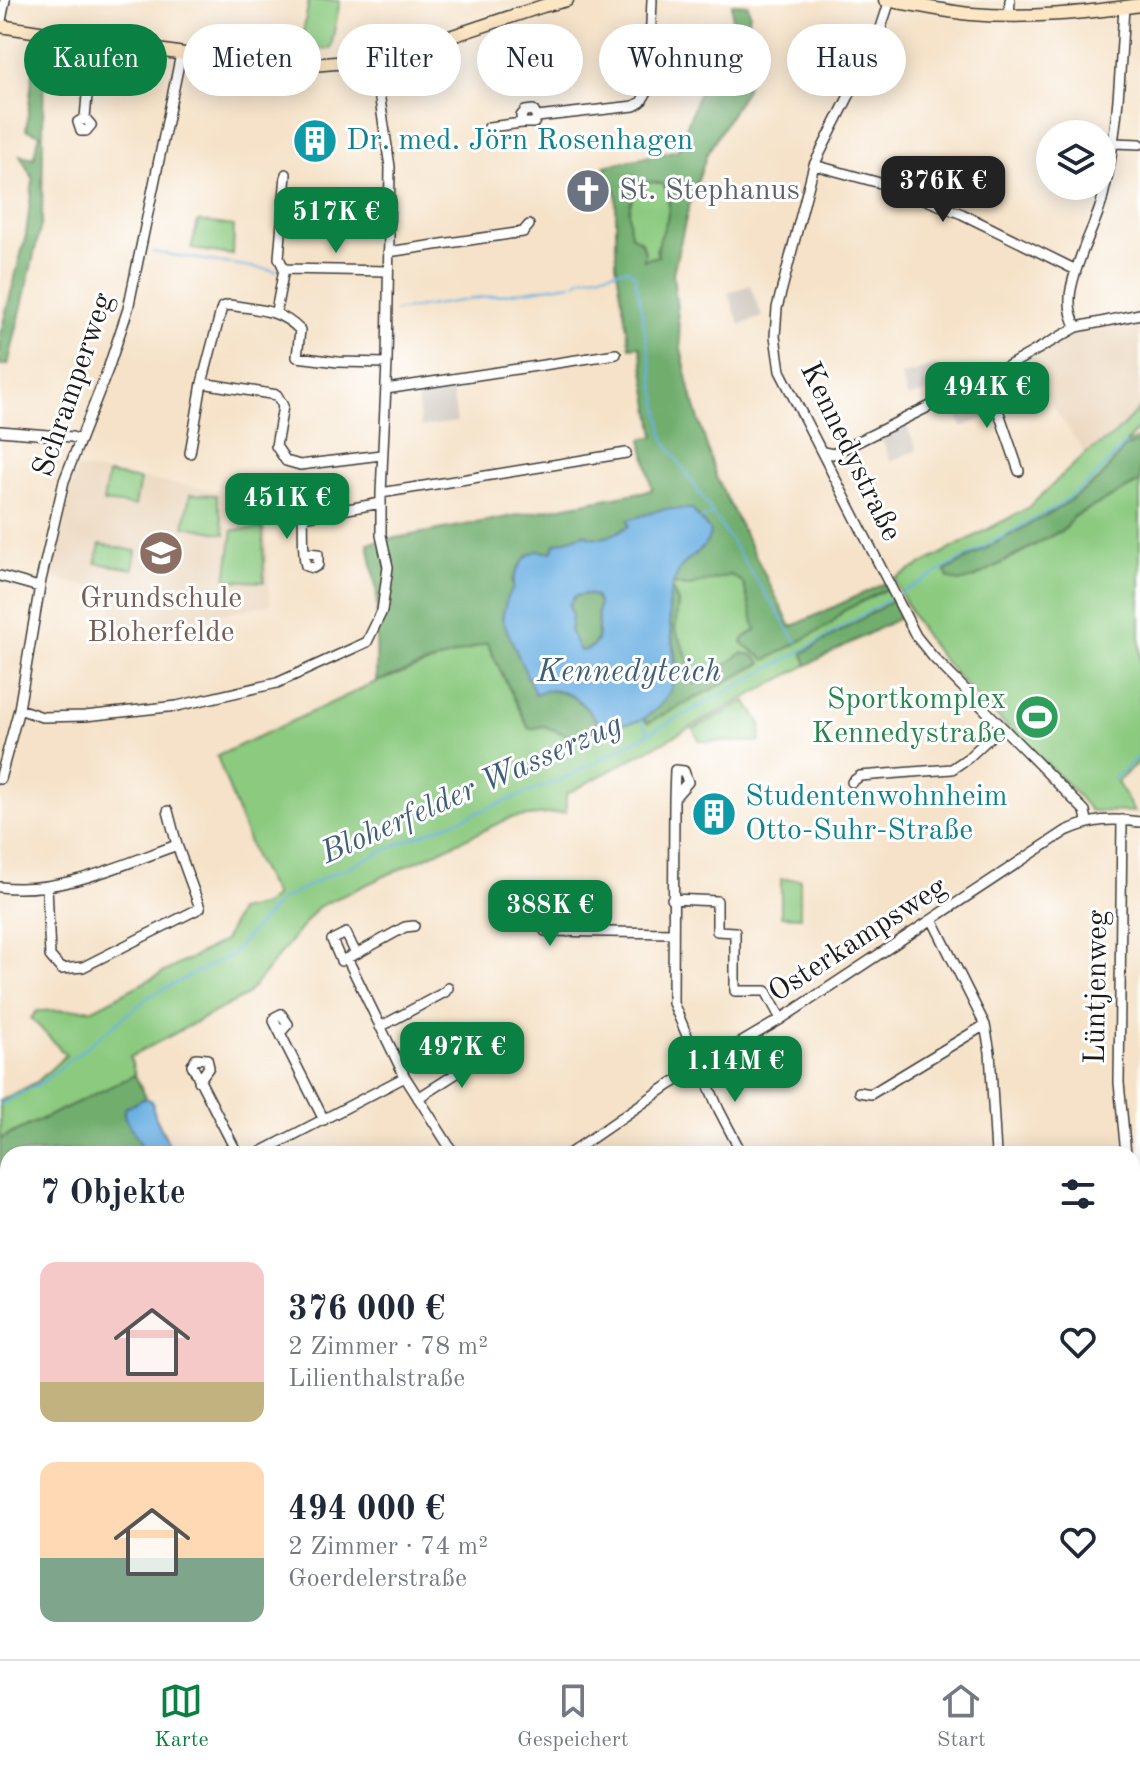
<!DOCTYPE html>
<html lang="de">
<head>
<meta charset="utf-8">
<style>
	body { margin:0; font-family:"Old Standard TT",serif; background:#f2f2f3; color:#1f2937; height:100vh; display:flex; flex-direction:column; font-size:30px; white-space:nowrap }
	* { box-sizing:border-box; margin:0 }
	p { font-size:26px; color:#747a83 }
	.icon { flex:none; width:44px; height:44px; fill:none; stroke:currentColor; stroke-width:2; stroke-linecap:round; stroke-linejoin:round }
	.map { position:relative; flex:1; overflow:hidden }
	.panel { position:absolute; left:0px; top:1146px; width:1140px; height:514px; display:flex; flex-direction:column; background:#fff; border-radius:24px 24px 0 0; box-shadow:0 4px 20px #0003 }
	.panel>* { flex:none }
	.guide { position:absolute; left:24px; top:24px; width:1092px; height:72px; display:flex; gap:16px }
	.tools { position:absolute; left:1036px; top:120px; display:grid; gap:16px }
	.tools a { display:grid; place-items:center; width:80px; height:80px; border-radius:50%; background:#fff; box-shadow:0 4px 20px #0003; font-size:40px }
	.price { position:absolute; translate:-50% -68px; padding:0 18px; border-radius:16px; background:#0b8043; color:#fff; font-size:26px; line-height:52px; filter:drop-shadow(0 2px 4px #0008) }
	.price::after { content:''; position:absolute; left:50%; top:48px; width:24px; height:18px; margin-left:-12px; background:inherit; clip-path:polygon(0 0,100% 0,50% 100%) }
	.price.current { background:#222; color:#fff }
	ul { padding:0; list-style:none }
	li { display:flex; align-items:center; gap:24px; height:200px; padding:0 40px }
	li span { display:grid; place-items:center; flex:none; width:224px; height:160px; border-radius:16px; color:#555 }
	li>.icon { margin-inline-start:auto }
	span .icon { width:96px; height:96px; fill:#fffc; stroke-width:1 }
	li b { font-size:34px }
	h2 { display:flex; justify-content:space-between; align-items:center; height:96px; padding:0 40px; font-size:34px }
	.tag { padding:0 28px; border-radius:36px; background:#fff; box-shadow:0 4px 20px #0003; font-size:28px; line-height:72px }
	.tag.current { background:#0b8043; color:#fff }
	.menu { display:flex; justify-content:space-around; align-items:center; height:112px; border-top:2px solid #e0e1e3; background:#fff; font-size:22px; color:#747a83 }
	.menu a { display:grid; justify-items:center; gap:4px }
	.menu .current { color:#0b8043 }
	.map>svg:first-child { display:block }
</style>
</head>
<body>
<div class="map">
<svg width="1140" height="1659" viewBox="0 0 1140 1659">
	<rect width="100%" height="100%" fill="#fff"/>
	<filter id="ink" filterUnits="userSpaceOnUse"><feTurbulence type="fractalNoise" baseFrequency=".0125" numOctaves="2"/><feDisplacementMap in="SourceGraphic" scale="16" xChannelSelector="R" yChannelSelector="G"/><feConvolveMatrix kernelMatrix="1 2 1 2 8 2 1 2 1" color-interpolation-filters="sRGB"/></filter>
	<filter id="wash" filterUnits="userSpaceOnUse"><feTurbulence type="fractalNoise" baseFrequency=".006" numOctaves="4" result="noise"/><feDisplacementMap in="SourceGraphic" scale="32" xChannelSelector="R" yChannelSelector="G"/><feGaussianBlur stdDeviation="1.8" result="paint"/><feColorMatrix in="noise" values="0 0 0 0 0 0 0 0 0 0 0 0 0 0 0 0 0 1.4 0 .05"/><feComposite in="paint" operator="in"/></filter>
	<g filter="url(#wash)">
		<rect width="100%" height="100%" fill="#f5e2c8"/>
		<path fill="#e9d3b8" d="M 1140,314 L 1140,408 L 1114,435 L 1085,454 L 1021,358 L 1077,327 Z
			M 76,468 L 220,491 L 230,529 L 266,525 L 270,605 L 107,633 L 116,592 L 50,578 L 63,514 Z
			M 8,1355 L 8,1452 L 5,1454 L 0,1453 L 0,1359 Z"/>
		<path fill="#ccc2b9" d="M 750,285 L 762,317 L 740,325 L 728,293 Z
			M 937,365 L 940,373 L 925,378 L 929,392 L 908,398 L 901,376 Z
			M 451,385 L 457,422 L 421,427 L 416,390 Z
			M 984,391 L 993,415 L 962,427 L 953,403 Z
			M 907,427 L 917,450 L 891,461 L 881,438 Z"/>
		<path fill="#8cca80" stroke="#54734e" stroke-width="2" d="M 309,0 L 340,0 L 331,49 L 300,49 Z
			M 653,182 L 663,184 C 675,205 665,230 656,250 L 658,256 L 643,260 L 645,253 L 642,242 L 631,235 C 627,214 627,201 640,183 Z
			M 198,221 L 234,226 L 233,255 L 191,249 Z
			M 1140,408 L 1140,427 L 1125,444 L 1140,438 L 1140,442 L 1125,447 L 1100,479 L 1059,508 L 974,578 L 1066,528 L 1073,517 L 1140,482 L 1140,760 L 1117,782 L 1134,812 L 1091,811 C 1038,747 965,699 920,628 C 910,613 902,595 894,579 L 1028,508 L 1085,454 L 1114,435 Z
			M 108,474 L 140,480 L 135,506 L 103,502 Z
			M 190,494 L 216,495 L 225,534 L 184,526 Z
			M 263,528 L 264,582 L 226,580 L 233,530 Z
			M 100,544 L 136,551 L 133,569 L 96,563 Z
			M 731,575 L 744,583 L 756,630 L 744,638 L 742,643 L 766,660 L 831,624 L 843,611 L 888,588 L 894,600 L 803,653 L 807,665 L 566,794 L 566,812 L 510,818 L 318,907 L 247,995 L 130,1057 L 135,1075 L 0,1139 L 0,1101 L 37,1082 L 66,1055 L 31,1018 L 37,1011 L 93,1009 L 224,941 L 238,911 L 264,905 L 275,896 L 255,859 L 217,756 L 376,682 L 487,642 L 544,726 L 575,738 L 612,722 L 643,719 L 648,723 L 742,653 L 712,675 L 693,684 L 690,662 L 675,630 L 678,602 L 672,589 L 673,584 L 689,586 Z
			M 746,701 L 761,724 L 760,742 L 700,741 L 693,729 Z
			M 781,879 L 800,879 L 800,917 L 781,916 Z
			M 1132,1467 L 1140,1467 L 1140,1508 L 1135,1542 L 1132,1542 Z
			M 1140,1527 L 1140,1659 L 1133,1659 L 1138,1542 Z
			M 8,1578 L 8,1647 L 0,1650 L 0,1580 Z
			M 78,1652 L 270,1652 L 271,1659 L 81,1659 Z"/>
		<path fill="#71ae6e" stroke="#466545" stroke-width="2" fill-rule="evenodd" d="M 732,4 L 748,5 L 750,14 L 747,27 L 748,45 L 733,53 L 730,61 L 735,72 L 748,73 L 746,89 L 707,154 L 689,206 L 673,273 L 681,348 L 690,390 L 716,477 L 791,627 L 885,583 L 888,588 L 843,611 L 831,624 L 766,660 L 742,643 L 744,638 L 756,630 L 743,583 L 731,575 L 689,586 L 673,584 L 680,567 L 703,547 L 629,526 L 611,536 L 555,544 L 553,551 L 520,565 L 512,581 L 513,589 L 507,597 L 506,609 L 542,691 C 572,689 585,705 602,727 L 575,738 L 544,726 L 529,729 L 487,643 L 376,682 L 377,593 L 368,543 L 652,490 L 642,439 L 655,436 L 640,346 L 630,347 L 616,264 L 616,194 L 604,166 L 678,150 L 705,76 L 732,27 ZM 653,182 L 663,184 C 681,215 653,237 658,256 L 644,260 C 647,246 642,242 631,235 C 627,214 628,201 640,183 Z
			M 36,46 L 44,48 L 42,221 L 8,365 L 0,365 L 0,335 L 26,235 L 33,179 L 20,155 L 34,158 L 40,134 L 26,130 Z
			M 1140,442 L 1140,482 L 1073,517 L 1066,528 L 974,578 L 959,582 L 948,578 L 945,571 L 1059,508 L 1100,479 L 1125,447 Z
			M 672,589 L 678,602 L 675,630 L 690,662 L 693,684 L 712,675 L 742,653 L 753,655 L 762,663 L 648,723 L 643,719 L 661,705 L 676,663 L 668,604 Z
			M 585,594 L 595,596 L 599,604 C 593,622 608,648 579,651 L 570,631 L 572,615 L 569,605 L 574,596 Z
			M 894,600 L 903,616 L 807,665 L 803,653 Z
			M 135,1075 L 146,1098 L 125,1108 L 124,1115 L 140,1143 L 143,1154 L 81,1154 L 81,1151 L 8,1154 L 8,1216 L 0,1223 L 0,1139 Z
			M 0,1268 L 1,1274 L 8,1273 L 8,1355 L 0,1359 Z
			M 8,1525 L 8,1578 L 0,1580 L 0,1527 Z"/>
		<path fill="#6db1e3" stroke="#446680" stroke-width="2" fill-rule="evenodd" d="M 663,509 L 692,509 L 710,531 C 709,549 691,555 681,567 C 678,571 675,579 673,584 C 656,633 703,683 643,719 C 632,726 615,721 602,727 C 585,705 566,681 535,694 L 502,619 L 507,597 L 513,589 C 512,576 524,551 540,551 C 544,551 549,553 553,551 L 555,544 L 584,534 C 601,543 613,535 629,526 L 628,520 ZM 585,594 L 595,596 L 599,604 C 594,622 608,648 580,651 L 570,631 L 572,615 L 569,605 L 575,596 Z
			M 146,1098 L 152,1101 C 153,1121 168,1135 172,1154 L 143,1154 L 140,1143 L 124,1116 L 125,1108 Z
			M 8,1216 L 8,1273 L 1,1274 L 0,1223 Z"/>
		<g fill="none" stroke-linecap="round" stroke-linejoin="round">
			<path stroke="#6db1e3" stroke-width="2" d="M 152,252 L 277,271
				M 576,283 L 582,278 L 627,269 L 635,275 L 664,439 L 797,642
				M 395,311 L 571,284
				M 701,519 L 712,515
				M 899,594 L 1056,507 L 1092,480 L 1125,444
				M 641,721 L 649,733
				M 1114,779 L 1140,755
				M 0,1104 L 44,1081 L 150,996 L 231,955 L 279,901 L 321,879 L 408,840 L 567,777 L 802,651 L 893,597"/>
		</g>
	</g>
	<g filter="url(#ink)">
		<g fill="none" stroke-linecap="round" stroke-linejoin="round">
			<g stroke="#3d3a36" stroke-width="12">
				<path id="street" d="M 890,0 L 877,40 L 814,165 L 777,308 L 775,336 L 780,371 L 916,636 L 933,657 L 1085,811 L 1087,821
					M 1009,16 L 1010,0
					M 0,26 L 5,0
					M 537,117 L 533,110 L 525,111 L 521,116 L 522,123 L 534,123 L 537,117 L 634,106 L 641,102 L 648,90 L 652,0
					M 85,118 L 91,125 L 86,131 L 81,131 L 78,122 L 85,118 L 92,39
					M 489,127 L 522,123
					M 1113,143 L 1140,144
					M 814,165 L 891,186 L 962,214 L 1076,270
					M 388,252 L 523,232 L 529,225
					M 284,269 L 388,271
					M 276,311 L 284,269 L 279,258 L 286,174
					M 1077,327 C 1062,302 1074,276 1083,250 C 1089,235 1096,220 1101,204 C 1118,140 1120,73 1124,7
					M 987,378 L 1019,471
					M 202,383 L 222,307 L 229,305 C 258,310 278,308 300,330 L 297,357 L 338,362 L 387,363
					M 386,389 L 616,354
					M 0,431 L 72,437 L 80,440
					M 823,452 L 833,454 L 987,378 L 1077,327 L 1140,314
					M 190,453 L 202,383 L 277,395 L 283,406 L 276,446 L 286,461 L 300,465 L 381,455
					M 381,493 L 626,453
					M 306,553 L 318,554 L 318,565 L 313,568 L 306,566 C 302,552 304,533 303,517 L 381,503
					M 0,576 L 39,587
					M 19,709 L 42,717 L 85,716 L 177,706 L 277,683 L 367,642 L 382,611 L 388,567 L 381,535 L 381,493 L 387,363 L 390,167 L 374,59
					M 0,779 L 19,709 L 41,580 L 64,481 L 108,369 L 128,309 L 181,54
					M 852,782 L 860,776 L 952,769 L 968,758 L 1001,727
					M 674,798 L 675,770 L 684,771 L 688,782 L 674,798 L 673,1003 L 719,1110 L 742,1154
					M 1122,820 L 1119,1083 L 1126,1154
					M 47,886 L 50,956 L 61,969 L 83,967 L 200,908 L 177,845 L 168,811
					M 0,887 C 61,894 121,865 177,845
					M 672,899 L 717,901 L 717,931 L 735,932 L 735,991 L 766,991 L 781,1019
					M 933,921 L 985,1025 L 990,1052 L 996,1154
					M 568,932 L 545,908 L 545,931 L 672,933
					M 356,954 L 405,927 L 414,926
					M 347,958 L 356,954 L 346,933 L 332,940 L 341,961 L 347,958 L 405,1077 L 454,1154
					M 380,1027 L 445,992 L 448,988
					M 280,1033 L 288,1024 L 281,1014 L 275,1017 L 274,1021 L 280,1033 L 324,1120
					M 199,1081 L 209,1067 L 207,1059 L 196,1058 L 192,1065 L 237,1153 L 239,1154
					M 859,1092 L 871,1094 L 985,1025
					M 418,1098 L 476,1061 L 479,1056
					M 257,1154 L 405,1077
					M 569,1154 L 669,1085 L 781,1019 L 1066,831 C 1092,819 1112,818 1140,822
					M 1132,1184 L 1140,1215
					M 1132,1307 L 1140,1308
					M 0,1478 L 8,1473
					M 0,1490 L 8,1510
					M 299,1652 L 300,1659
					M 333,1652 L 334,1659
					M 362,1652 L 363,1659
					M 398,1652 L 399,1659
					M 430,1652 L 431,1659
					M 459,1652 L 460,1659
					M 491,1652 L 492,1659
					M 599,1652 L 599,1659
					M 646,1652 L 646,1659
					M 717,1652 L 717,1659
					M 794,1652 L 794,1659
					M 904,1652 L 904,1659
					M 969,1652 L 969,1659
					M 8,1659 L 17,1652
					M 1040,1659 L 1040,1652
					M 1102,1659 L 1102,1652"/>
			</g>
			<g stroke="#3d3a36" stroke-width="15">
				<path id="secondary" d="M 885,0 C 914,4 942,11 971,14 C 1028,19 1084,13 1140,5
					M 0,26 L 230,61 L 300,66 L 359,61 L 395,55 L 543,6 L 567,0"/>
			</g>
			<use href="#street" stroke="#fff" stroke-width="9"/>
			<use href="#secondary" stroke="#fce6c4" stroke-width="12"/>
		</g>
	</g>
	<defs>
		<g id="building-disc" transform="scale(2.3)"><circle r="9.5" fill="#0f9aa8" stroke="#fff"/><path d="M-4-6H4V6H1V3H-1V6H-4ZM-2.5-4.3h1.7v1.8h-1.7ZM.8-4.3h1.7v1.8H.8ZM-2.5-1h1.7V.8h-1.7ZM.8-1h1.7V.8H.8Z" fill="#fff"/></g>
		<g id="church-disc" transform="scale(2.3)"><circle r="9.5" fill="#6b7280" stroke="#fff"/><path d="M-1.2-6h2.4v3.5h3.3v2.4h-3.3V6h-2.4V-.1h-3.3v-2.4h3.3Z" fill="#fff"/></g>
		<g id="school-disc" transform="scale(2.3)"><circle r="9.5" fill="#8d6e63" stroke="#fff"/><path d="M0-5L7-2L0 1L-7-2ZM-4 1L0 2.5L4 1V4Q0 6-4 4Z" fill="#fff"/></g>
		<g id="stadium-disc" transform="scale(2.3)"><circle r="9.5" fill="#2e9e5b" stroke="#fff"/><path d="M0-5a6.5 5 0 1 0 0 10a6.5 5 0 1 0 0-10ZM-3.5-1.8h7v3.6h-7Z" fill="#fff"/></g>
	</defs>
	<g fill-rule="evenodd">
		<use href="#building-disc" x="315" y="141"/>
		<use href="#church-disc" x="588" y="191"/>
		<use href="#school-disc" x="161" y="553"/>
		<use href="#stadium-disc" x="1037" y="717"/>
		<use href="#building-disc" x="714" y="814"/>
	</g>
	<g text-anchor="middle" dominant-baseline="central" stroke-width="6" stroke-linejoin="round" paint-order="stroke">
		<g font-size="30" fill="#0d838f" stroke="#fff" text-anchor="start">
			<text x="346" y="141">Dr. med. Jörn Rosenhagen</text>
			<text x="745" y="797">Studentenwohnheim<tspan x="745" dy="34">Otto-Suhr-Straße</tspan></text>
		</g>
		<g font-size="30" fill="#5b616d" stroke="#fff" text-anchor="start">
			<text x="619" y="191">St. Stephanus</text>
		</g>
		<g font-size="30" fill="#1c1c1c" stroke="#fff">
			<text transform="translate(74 385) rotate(-71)">Schramperweg</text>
			<text transform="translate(850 452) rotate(64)">Kennedystraße</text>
			<text transform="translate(858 940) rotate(-33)">Osterkampsweg</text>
			<text transform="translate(1097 987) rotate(-89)">Lüntjenweg</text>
		</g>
		<g font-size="30" fill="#785e54" stroke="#fff">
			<text x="161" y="599">Grundschule<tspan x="161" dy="34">Bloherfelde</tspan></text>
		</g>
		<g font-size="30" fill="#27864d" stroke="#fff" text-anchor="end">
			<text x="1006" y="700">Sportkomplex<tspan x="1006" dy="34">Kennedystraße</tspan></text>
		</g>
		<g font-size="32" font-style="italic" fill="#405f76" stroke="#fff">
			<text x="629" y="673">Kennedyteich</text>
			<text transform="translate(472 790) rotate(-24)">Bloherfelder Wasserzug</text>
		</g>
	</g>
</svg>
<div class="tools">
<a><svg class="icon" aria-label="layers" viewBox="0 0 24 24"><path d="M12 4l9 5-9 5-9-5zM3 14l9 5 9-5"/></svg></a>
</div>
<b class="price current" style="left:943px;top:224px">376K €</b>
<b class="price" style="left:336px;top:255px">517K €</b>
<b class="price" style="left:987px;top:430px">494K €</b>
<b class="price" style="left:287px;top:541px">451K €</b>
<b class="price" style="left:550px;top:948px">388K €</b>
<b class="price" style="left:462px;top:1090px">497K €</b>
<b class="price" style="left:735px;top:1104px">1.14M €</b>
<div class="guide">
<a class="tag current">Kaufen</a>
<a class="tag">Mieten</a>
<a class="tag">Filter</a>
<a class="tag">Neu</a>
<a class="tag">Wohnung</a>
<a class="tag">Haus</a>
</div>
<section class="panel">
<h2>7 Objekte<svg class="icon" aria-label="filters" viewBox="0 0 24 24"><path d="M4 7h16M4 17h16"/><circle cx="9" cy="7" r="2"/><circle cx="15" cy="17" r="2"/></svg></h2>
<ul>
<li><span style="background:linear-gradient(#f6c9c9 75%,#c2b280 0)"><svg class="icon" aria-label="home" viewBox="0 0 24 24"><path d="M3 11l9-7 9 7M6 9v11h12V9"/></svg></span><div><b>376 000 €</b><p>2 Zimmer · 78 m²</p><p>Lilienthalstraße</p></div><svg class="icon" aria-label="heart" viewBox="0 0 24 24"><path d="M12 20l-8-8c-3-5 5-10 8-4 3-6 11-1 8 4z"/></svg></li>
<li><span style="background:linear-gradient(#ffd9b3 60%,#7fa58c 0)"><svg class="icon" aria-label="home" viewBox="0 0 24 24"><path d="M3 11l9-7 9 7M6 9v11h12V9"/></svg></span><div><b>494 000 €</b><p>2 Zimmer · 74 m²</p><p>Goerdelerstraße</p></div><svg class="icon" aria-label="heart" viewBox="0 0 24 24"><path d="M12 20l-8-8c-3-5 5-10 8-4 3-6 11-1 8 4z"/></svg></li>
</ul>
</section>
</div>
<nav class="menu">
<a class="current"><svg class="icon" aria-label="map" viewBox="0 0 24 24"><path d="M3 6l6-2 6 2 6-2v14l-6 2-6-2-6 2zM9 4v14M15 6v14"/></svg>Karte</a>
<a><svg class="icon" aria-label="saved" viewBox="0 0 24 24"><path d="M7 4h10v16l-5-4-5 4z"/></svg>Gespeichert</a>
<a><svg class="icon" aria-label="home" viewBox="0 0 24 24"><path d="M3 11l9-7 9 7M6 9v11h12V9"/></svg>Start</a>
</nav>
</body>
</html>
